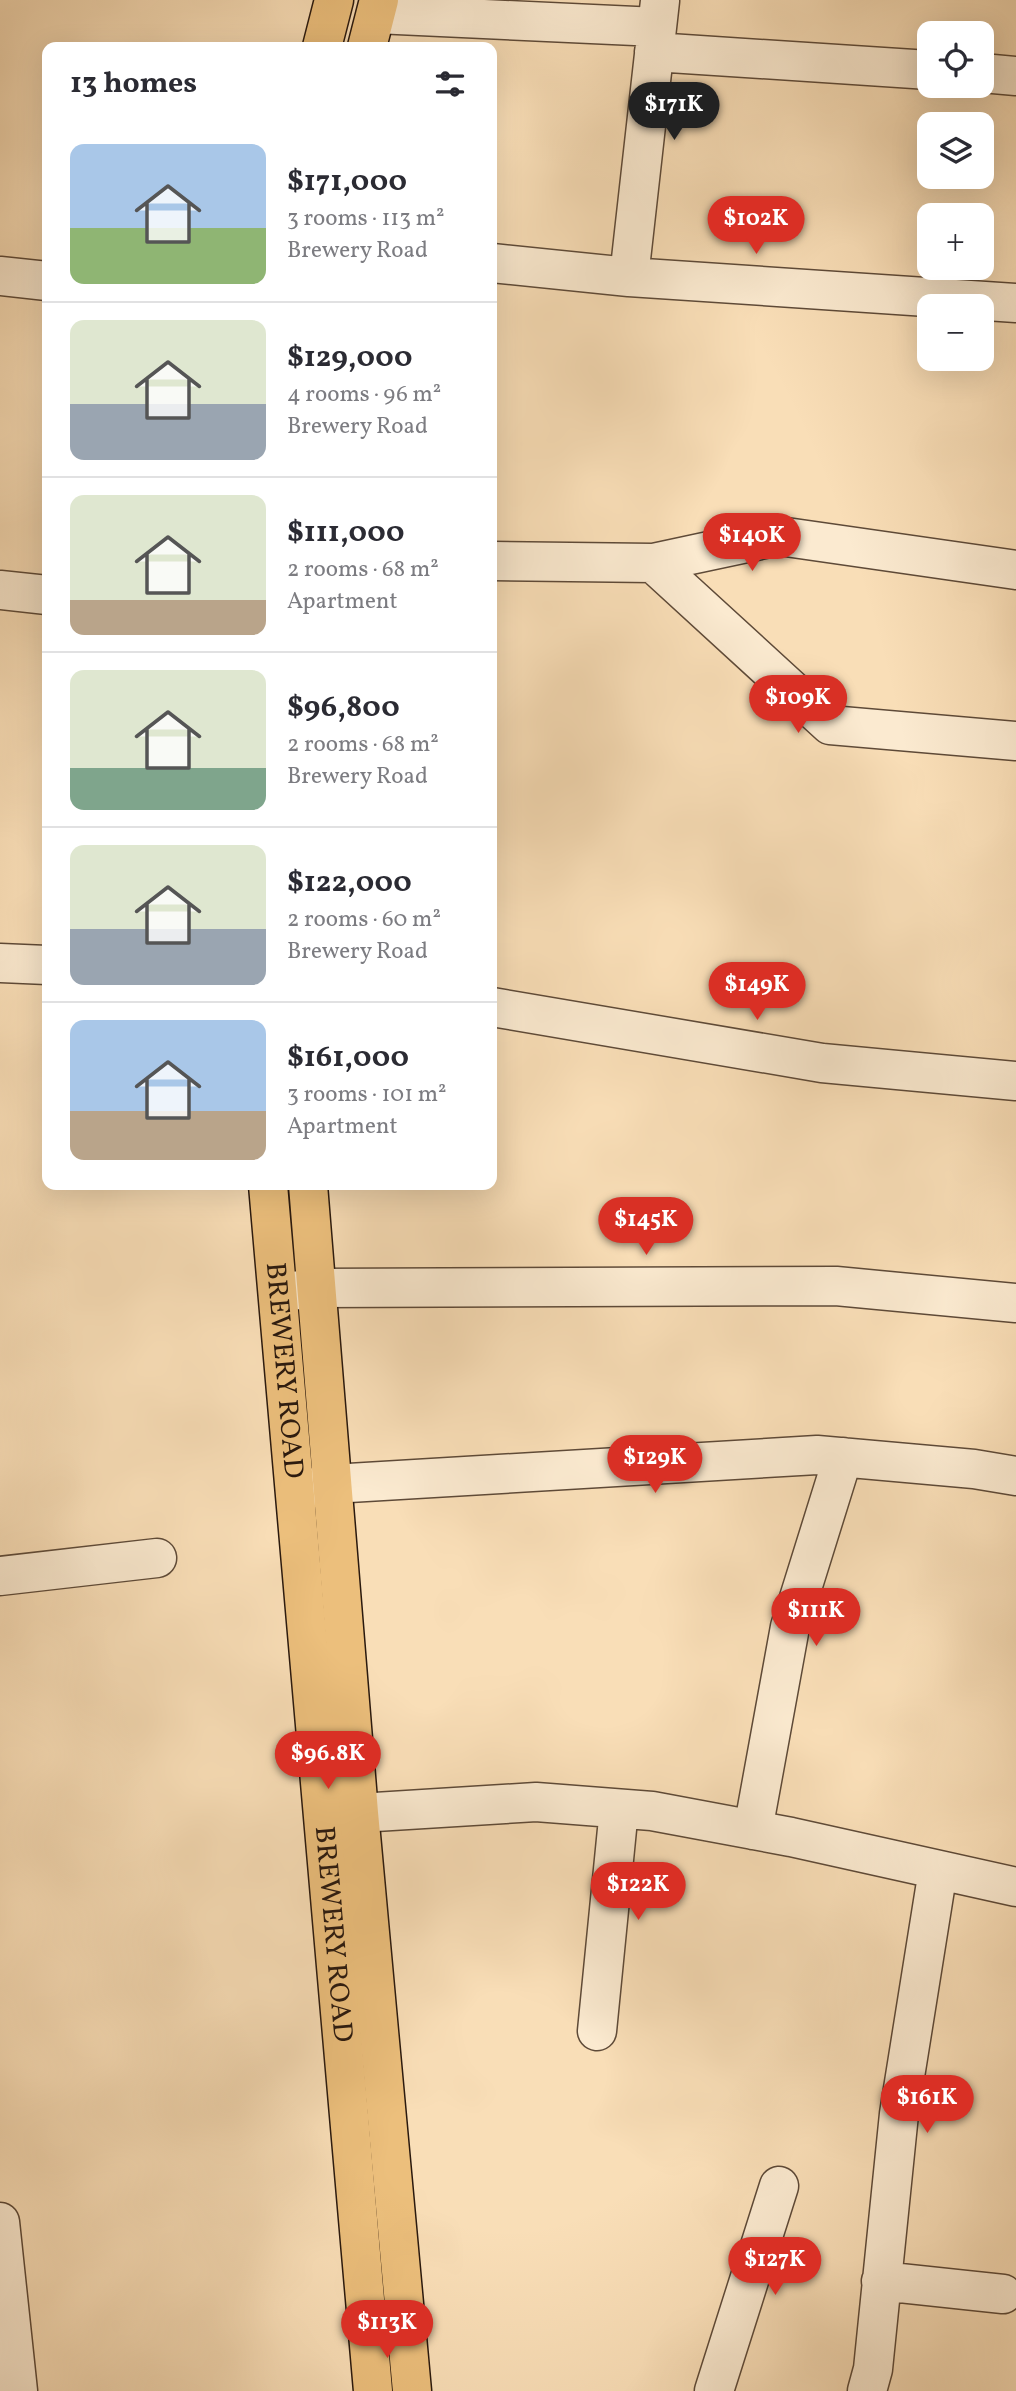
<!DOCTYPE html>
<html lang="en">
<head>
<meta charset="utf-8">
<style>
	body { margin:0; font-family:Vollkorn,serif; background:#f2f2f3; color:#2b2b33; height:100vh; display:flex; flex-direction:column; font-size:26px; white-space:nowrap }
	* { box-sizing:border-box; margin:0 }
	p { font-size:23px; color:#7c7c81 }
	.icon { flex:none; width:38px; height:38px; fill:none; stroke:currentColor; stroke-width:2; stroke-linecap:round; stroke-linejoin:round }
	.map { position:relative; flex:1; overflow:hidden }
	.drawer { position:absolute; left:42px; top:42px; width:455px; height:1148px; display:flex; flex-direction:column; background:#fff; border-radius:14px; box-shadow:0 7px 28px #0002 }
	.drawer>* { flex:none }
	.buttons { position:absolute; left:917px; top:21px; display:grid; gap:14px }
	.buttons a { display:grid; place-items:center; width:77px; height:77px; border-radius:14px; background:#fff; box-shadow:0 7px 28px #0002; font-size:35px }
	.price { position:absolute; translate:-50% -60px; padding:0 16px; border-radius:24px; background:#d93025; color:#fff; font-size:23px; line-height:46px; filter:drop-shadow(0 2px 4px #0008) }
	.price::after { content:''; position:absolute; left:50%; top:42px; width:21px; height:16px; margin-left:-10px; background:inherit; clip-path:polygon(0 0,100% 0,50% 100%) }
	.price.active { background:#222; color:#fff }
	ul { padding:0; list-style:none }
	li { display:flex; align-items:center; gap:21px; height:175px; padding:0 28px }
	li+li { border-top:2px solid #e1e1e2 }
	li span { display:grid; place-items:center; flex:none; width:196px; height:140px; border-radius:14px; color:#555 }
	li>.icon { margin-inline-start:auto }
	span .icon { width:84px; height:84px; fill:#fffc; stroke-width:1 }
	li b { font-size:30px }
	h2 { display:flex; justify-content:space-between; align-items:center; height:84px; padding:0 28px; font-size:30px }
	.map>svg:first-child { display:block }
</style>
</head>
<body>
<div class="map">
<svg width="1016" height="2391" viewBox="0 0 1016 2391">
	<rect width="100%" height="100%" fill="#f9deb7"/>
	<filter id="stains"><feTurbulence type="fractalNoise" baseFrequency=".00286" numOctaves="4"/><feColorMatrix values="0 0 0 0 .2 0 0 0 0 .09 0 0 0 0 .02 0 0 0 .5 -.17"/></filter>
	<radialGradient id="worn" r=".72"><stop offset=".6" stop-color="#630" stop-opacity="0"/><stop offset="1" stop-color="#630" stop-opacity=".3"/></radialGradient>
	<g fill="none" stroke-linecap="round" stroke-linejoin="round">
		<g stroke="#5e4a38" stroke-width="41">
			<path id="minor" d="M 376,14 L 657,27
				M 654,52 L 929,70
				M 982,73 L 1016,76
				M 492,263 L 629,277 L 1016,303
				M 0,276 L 47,281
				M 629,277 L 660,1
				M 492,561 L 653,563 L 779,536 L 1016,570
				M 653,563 L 830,725 L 1016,741
				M 0,590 L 47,595
				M 0,963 L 47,965
				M 492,1007 L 822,1063 L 1016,1081
				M 284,1292 L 316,1288 L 836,1286 L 1016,1303
				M 300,1490 L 332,1484 L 817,1455 L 974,1469 L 1016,1476
				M 0,1576 L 157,1558
				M 325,1820 L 359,1813 L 536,1802 L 652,1811 L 791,1837 L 1016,1887
				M 753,1830 L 790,1627 L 843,1457
				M 597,2031 L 619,1809
				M 0,2222 L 18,2391
				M 881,2281 L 1003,2294
				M 714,2391 L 779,2186
				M 867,2391 L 873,2369 L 899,2114 L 938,1870"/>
		</g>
		<g stroke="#2a190e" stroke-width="41">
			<g id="major">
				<path d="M 322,47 L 334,0"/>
				<path d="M 367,47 L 379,0"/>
				<path id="s1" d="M 268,1185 L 373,2391"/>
				<path d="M 308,1185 L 359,1813 L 412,2391"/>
			</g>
		</g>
		<use href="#minor" stroke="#fbead0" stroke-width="38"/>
		<use href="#major" stroke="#ecbf7c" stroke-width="38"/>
	</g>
	<g text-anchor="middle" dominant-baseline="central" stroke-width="5" stroke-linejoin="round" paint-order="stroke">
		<g font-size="28" fill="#2a190e" stroke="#fbead0">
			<text stroke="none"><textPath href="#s1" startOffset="186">BREWERY ROAD</textPath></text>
			<text stroke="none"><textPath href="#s1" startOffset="752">BREWERY ROAD</textPath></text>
		</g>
	</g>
	<rect width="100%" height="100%" filter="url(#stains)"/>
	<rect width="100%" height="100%" fill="url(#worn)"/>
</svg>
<div class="buttons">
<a><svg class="icon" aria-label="locate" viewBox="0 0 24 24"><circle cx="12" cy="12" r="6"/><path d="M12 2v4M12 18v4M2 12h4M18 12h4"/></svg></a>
<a><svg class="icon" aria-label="layers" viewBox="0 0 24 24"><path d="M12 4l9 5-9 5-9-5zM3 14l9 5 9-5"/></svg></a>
<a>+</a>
<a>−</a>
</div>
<b class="price active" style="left:674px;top:142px">$171K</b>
<b class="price" style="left:756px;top:256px">$102K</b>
<b class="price" style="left:752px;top:573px">$140K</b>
<b class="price" style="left:798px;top:735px">$109K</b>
<b class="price" style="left:757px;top:1022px">$149K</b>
<b class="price" style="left:646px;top:1257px">$145K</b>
<b class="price" style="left:655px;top:1495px">$129K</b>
<b class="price" style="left:816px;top:1648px">$111K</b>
<b class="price" style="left:328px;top:1791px">$96.8K</b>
<b class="price" style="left:638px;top:1922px">$122K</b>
<b class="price" style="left:927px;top:2135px">$161K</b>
<b class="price" style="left:775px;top:2297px">$127K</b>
<b class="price" style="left:387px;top:2360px">$113K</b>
<section class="drawer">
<h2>13 homes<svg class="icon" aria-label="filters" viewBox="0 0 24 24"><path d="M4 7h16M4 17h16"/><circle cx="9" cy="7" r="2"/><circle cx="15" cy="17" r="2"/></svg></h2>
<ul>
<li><span style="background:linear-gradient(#a9c7e8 60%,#8fb573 0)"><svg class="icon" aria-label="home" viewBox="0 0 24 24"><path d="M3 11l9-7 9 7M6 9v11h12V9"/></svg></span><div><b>$171,000</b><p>3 rooms · 113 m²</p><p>Brewery Road</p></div></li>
<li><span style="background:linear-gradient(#dfe7d0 60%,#9aa5b1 0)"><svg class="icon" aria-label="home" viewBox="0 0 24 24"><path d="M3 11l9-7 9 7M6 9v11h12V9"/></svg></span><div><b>$129,000</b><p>4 rooms · 96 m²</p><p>Brewery Road</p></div></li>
<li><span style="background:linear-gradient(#dfe7d0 75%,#b9a48a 0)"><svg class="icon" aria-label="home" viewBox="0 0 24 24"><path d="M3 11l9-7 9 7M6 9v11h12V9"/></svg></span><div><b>$111,000</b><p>2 rooms · 68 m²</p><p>Apartment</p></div></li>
<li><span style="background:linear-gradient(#dfe7d0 70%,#7fa58c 0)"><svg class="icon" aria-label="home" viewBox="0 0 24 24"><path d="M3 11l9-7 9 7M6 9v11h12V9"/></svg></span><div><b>$96,800</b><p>2 rooms · 68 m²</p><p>Brewery Road</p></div></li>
<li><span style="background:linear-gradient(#dfe7d0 60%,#9aa5b1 0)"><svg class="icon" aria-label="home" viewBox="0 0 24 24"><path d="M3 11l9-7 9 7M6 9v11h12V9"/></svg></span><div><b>$122,000</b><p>2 rooms · 60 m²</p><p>Brewery Road</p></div></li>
<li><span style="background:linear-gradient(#a9c7e8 65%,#b9a48a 0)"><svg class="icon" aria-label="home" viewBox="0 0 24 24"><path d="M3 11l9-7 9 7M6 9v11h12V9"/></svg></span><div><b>$161,000</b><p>3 rooms · 101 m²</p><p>Apartment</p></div></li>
</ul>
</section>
</div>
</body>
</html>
